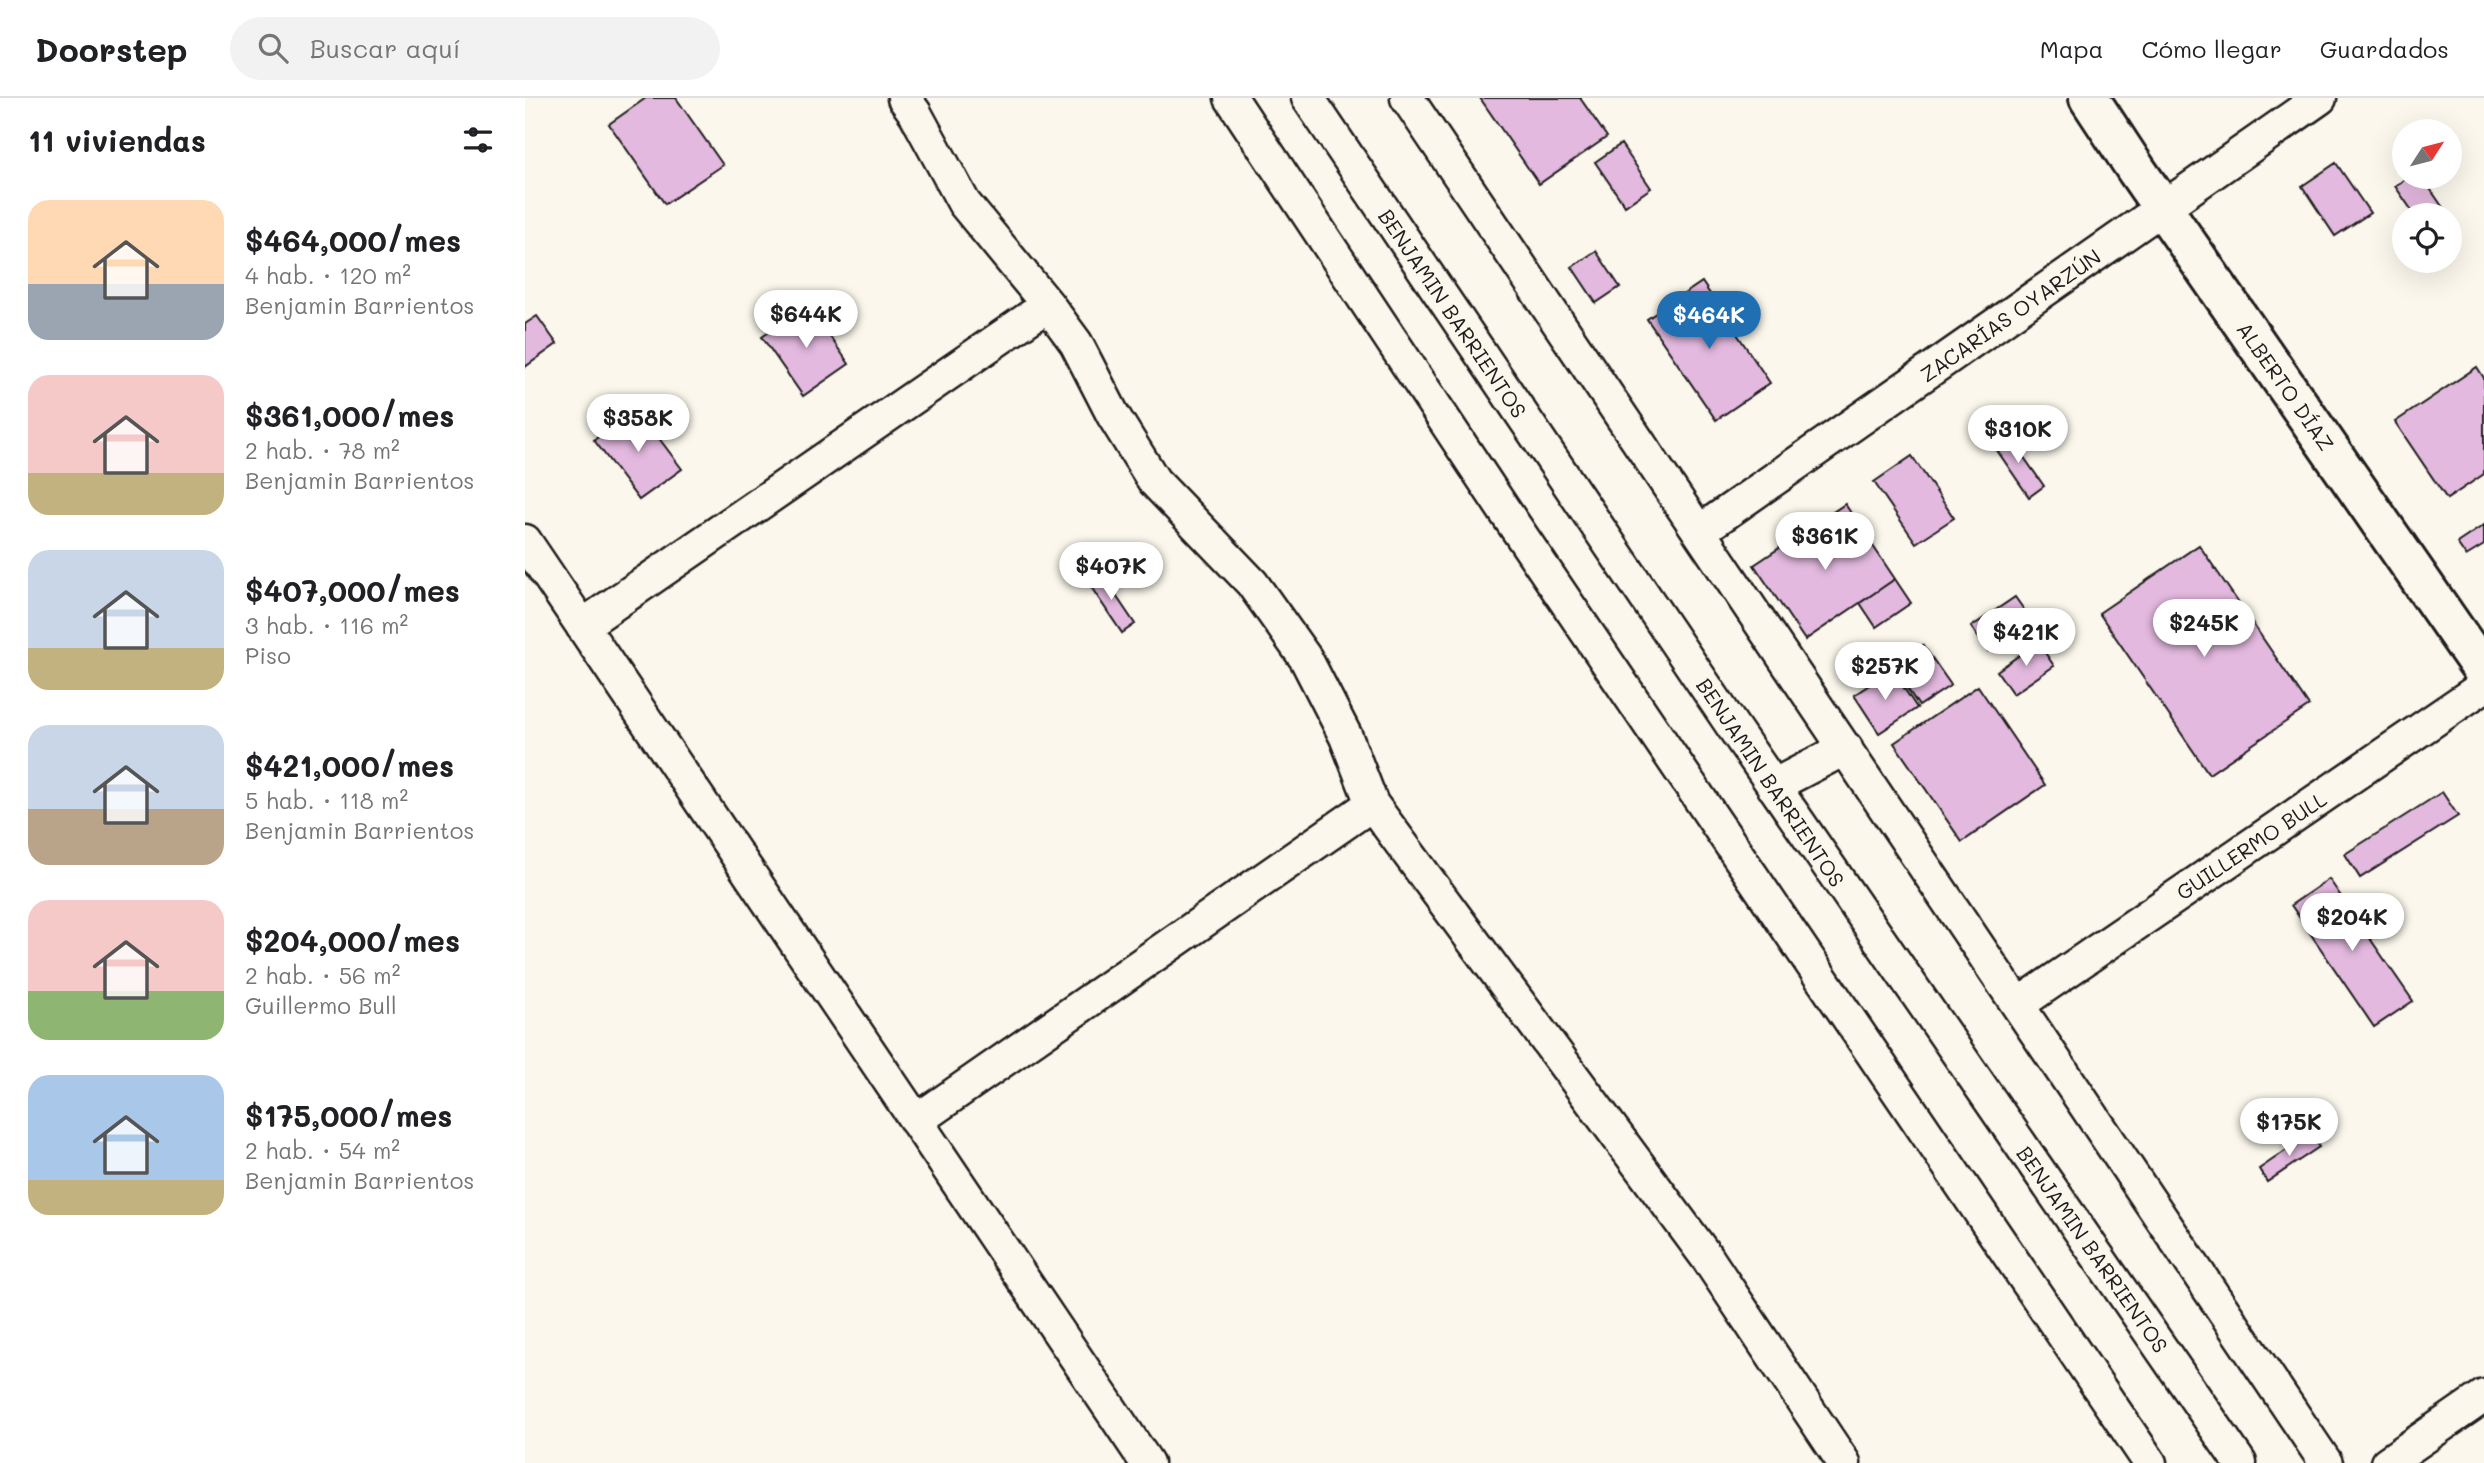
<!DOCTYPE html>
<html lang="es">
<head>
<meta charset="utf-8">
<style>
	body { margin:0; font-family:Mali,sans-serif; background:#f2f2f2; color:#202124; height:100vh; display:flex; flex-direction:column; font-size:26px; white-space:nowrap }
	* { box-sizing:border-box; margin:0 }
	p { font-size:23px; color:#757577 }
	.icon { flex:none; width:38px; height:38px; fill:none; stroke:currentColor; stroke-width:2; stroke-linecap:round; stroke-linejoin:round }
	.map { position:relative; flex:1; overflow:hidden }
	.sheet { display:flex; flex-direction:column; background:#fff; width:525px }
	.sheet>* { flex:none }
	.needle { width:46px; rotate:54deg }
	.tools { position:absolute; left:1867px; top:21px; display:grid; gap:14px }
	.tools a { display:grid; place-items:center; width:70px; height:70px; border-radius:50%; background:#fff; box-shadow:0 7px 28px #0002; font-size:35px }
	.price { position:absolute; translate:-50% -60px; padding:0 16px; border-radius:24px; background:#fff; color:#222; font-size:23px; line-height:46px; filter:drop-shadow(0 2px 4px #0008) }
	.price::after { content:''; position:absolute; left:50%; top:42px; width:21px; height:16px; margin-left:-10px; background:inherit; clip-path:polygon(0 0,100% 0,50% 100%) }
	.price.on { background:#1f6fb2; color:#fff }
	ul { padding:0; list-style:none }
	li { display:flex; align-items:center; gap:21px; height:175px; padding:0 28px }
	li span { display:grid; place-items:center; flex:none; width:196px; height:140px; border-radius:21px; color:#555 }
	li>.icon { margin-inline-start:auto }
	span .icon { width:84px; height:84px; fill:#fffc; stroke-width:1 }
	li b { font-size:30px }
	h2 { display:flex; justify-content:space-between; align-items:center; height:84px; padding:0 28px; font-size:30px }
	header { display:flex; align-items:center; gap:42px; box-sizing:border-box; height:98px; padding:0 35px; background:#fff; border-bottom:2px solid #e0e0e0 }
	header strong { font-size:33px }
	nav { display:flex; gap:38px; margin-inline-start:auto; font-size:24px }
	.search { width:490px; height:63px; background:#f2f2f2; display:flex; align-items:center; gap:18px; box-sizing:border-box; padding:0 24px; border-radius:38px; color:#757577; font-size:26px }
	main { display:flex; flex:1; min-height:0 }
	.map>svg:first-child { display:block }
</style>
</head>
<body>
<header>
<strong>Doorstep</strong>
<div class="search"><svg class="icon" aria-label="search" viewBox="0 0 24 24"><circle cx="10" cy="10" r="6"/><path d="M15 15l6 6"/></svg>Buscar aquí</div>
<nav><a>Mapa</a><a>Cómo llegar</a><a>Guardados</a></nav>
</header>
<main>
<section class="sheet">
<h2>11 viviendas<svg class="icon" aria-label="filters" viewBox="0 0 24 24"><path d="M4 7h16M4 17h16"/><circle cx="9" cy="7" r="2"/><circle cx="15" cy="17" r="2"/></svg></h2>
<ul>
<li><span style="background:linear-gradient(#ffd9b3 60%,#9aa5b1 0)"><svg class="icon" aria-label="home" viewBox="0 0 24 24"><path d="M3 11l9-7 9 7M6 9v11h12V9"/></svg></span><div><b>$464,000/mes</b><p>4 hab. · 120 m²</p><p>Benjamin Barrientos</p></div></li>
<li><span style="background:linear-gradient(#f6c9c9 70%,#c2b280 0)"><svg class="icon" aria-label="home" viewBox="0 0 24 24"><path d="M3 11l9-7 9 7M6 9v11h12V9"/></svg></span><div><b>$361,000/mes</b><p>2 hab. · 78 m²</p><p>Benjamin Barrientos</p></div></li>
<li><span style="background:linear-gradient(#c9d6e8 70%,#c2b280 0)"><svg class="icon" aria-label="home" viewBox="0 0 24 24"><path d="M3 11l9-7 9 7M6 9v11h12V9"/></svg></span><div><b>$407,000/mes</b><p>3 hab. · 116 m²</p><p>Piso</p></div></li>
<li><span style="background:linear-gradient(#c9d6e8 60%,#b9a48a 0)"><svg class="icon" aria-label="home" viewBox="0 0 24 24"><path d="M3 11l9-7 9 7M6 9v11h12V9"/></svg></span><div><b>$421,000/mes</b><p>5 hab. · 118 m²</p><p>Benjamin Barrientos</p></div></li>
<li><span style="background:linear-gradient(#f6c9c9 65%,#8fb573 0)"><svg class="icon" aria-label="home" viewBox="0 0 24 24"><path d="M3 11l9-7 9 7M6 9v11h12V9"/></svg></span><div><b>$204,000/mes</b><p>2 hab. · 56 m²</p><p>Guillermo Bull</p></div></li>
<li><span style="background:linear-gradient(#a9c7e8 75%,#c2b280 0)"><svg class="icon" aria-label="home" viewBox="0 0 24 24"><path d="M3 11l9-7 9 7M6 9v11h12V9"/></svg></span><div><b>$175,000/mes</b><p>2 hab. · 54 m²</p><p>Benjamin Barrientos</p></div></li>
</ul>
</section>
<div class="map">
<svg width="1959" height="1365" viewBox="0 0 1959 1365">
	<rect width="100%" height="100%" fill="#fbf7ec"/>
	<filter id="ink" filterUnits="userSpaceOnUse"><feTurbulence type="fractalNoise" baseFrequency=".0143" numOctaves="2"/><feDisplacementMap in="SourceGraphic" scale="14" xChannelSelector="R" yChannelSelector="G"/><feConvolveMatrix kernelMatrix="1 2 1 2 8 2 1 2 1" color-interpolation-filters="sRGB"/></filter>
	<g filter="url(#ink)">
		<path fill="#e3b9df" stroke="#1c1c1c" stroke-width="2" d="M 121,0 L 151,0 L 198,67 L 140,106 L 84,26 Z
			M 955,0 L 1055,0 L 1082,39 L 1014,86 Z
			M 1096,46 L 1126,90 L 1100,108 L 1070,64 Z
			M 1811,65 L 1845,115 L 1810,138 L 1777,88 Z
			M 1884,79 L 1897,79 L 1923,117 L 1890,117 L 1870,88 Z
			M 1071,153 L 1095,189 L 1071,205 L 1047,169 Z
			M 1177,184 L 1245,285 L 1191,322 L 1122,221 Z
			M 283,207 L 324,266 L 278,298 L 237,239 Z
			M 12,218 L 32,246 L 0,269 L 0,226 Z
			M 1952,269 L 1959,280 L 1959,376 L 1922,401 L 1870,324 Z
			M 112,311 L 157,371 L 114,402 L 69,342 Z
			M 1482,335 L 1519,388 L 1504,399 L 1467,345 Z
			M 1387,358 L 1429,420 L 1391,445 L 1349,384 Z
			M 1320,406 L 1370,481 L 1280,542 L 1229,467 Z
			M 1959,427 L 1959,447 L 1941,458 L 1932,445 Z
			M 1674,447 L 1784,608 L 1684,676 L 1574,515 Z
			M 575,474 L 610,526 L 597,535 L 562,483 Z
			M 1370,481 L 1386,505 L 1351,529 L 1335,505 Z
			M 1490,499 L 1507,523 L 1463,553 L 1446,529 Z
			M 1513,544 L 1529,568 L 1488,596 L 1472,573 Z
			M 1398,547 L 1426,587 L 1394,608 L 1368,569 Z
			M 1367,572 L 1392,610 L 1354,635 L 1329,597 Z
			M 1453,588 L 1520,687 L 1437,744 L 1369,645 Z
			M 1917,694 L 1933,718 L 1835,780 L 1820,756 Z
			M 1804,781 L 1888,903 L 1849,929 L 1766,807 Z
			M 1785,1036 L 1794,1049 L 1742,1084 L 1734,1071 Z"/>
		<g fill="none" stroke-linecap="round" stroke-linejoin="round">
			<g stroke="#1c1c1c" stroke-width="37">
				<path id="street" d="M 379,0 L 390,15 L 439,105 L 523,207 L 551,245 L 588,317 L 629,383 L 727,485 L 781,561 L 821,639 L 847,706 L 1183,1161 L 1319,1365
					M 706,0 L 979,412 L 1625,1365
					M 783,0 L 1208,629 L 1715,1365
					M 882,0 L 1801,1365
					M 1175,433 L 1795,0
					M 0,443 L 622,1365
					M 57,528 L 523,207
					M 1248,688 L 1321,650
					M 1494,906 L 1959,588
					M 391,1023 L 847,706
					M 1862,1365 L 1959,1298"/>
			</g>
			<g stroke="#1c1c1c" stroke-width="44">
				<path id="secondary" d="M 1564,0 L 1612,73 L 1959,574"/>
			</g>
			<use href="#street" stroke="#fbf7ec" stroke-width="32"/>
			<use href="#secondary" stroke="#fbf7ec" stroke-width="38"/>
		</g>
	</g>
	<g text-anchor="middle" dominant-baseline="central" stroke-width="7" stroke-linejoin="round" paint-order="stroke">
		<g font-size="21" fill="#1c1c1c" stroke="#fbf7ec">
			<text transform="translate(928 215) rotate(56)">BENJAMIN BARRIENTOS</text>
			<text transform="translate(1485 217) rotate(-35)">ZACARÍAS OYARZÚN</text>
			<text transform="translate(1761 288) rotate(55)">ALBERTO DÍAZ</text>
			<text transform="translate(1246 684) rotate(56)">BENJAMIN BARRIENTOS</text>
			<text transform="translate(1726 747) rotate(-34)">GUILLERMO BULL</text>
			<text transform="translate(1568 1151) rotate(55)">BENJAMIN BARRIENTOS</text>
		</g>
	</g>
</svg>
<div class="tools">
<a><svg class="needle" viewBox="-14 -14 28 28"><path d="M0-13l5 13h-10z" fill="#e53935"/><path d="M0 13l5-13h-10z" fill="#757577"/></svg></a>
<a><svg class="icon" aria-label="locate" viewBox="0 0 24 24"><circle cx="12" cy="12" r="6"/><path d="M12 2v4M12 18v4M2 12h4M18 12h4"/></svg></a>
</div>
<b class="price" style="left:281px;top:252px">$644K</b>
<b class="price on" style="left:1184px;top:253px">$464K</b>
<b class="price" style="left:113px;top:356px">$358K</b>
<b class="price" style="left:1493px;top:367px">$310K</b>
<b class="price" style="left:1300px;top:474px">$361K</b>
<b class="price" style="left:586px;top:504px">$407K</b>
<b class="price" style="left:1679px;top:561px">$245K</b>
<b class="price" style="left:1501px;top:570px">$421K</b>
<b class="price" style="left:1360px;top:604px">$257K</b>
<b class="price" style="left:1827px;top:855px">$204K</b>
<b class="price" style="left:1764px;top:1060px">$175K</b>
</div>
</main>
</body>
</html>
